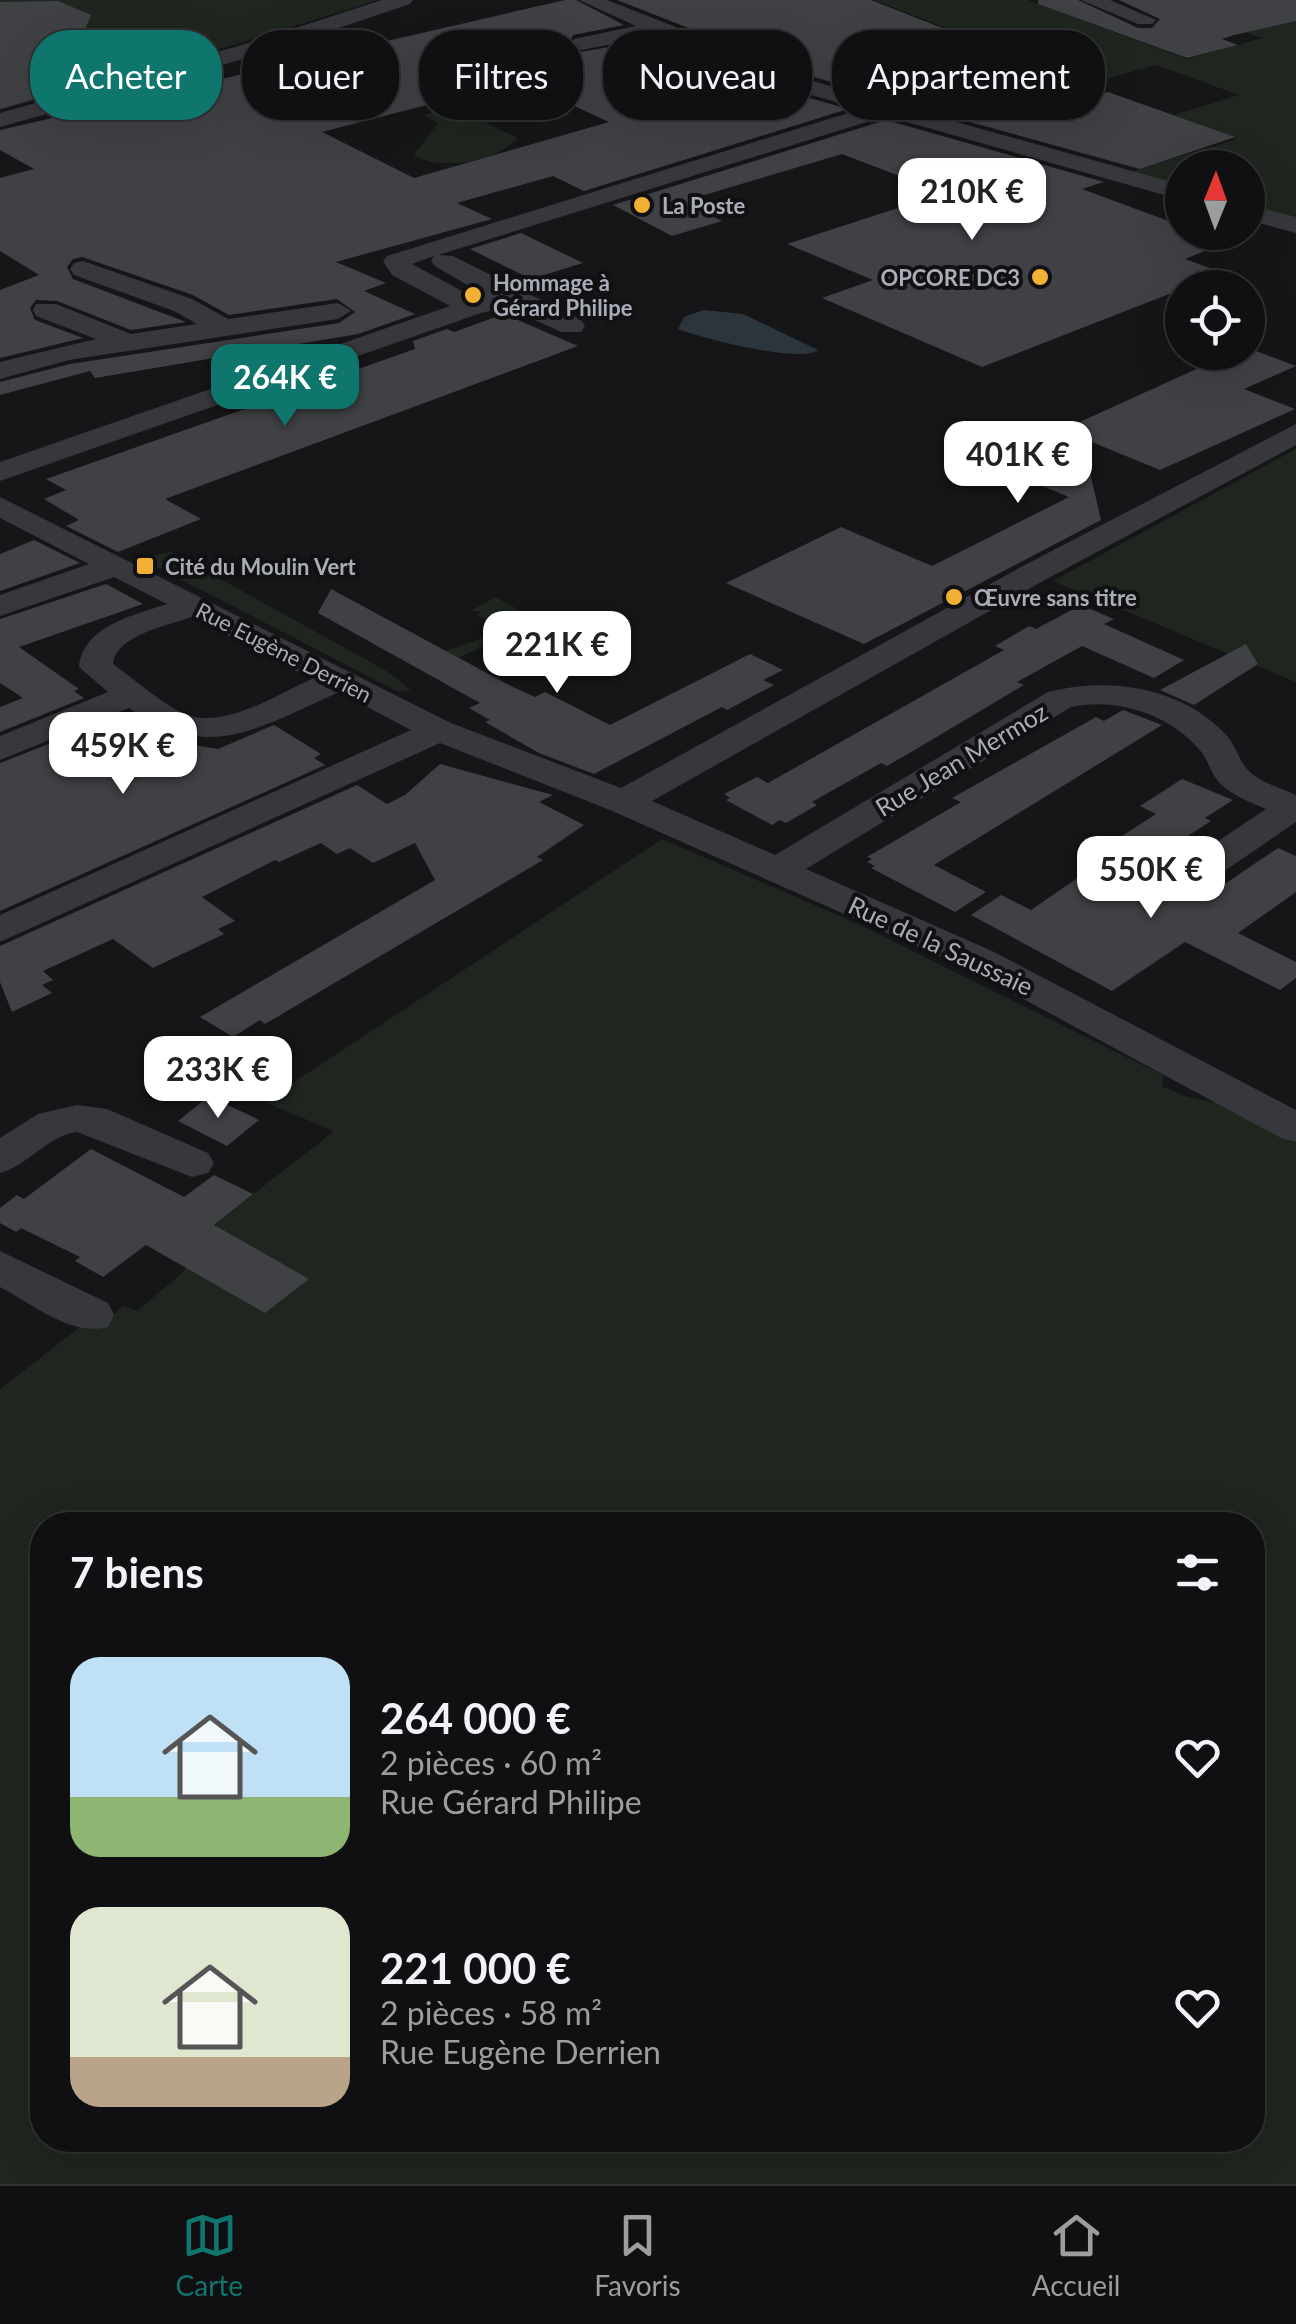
<!DOCTYPE html>
<html lang="fr">
<head>
<meta charset="utf-8">
<style>
	body { margin:0; font-family:Lato,sans-serif; background:#19191b; color:#f1f3f6; height:100vh; display:flex; flex-direction:column; font-size:38px; white-space:nowrap }
	* { box-sizing:border-box; margin:0 }
	p { font-size:32px; color:#9c9d9f }
	.icon { flex:none; width:55px; height:55px; fill:none; stroke:currentColor; stroke-width:2; stroke-linecap:round; stroke-linejoin:round }
	.map { position:relative; flex:1; overflow:hidden }
	.drawer { position:absolute; left:30px; top:1512px; width:1235px; height:640px; display:flex; flex-direction:column; background:#101012; border-radius:40px; box-shadow:0 10px 40px #0002,0 0 0 2px #303032 }
	.drawer>* { flex:none }
	.top-card { position:absolute; left:30px; top:30px; width:1238px; height:90px; display:flex; gap:20px }
	.needle { width:65px; rotate:1deg }
	.buttons { position:absolute; left:1165px; top:150px; display:grid; gap:20px }
	.buttons a { display:grid; place-items:center; width:100px; height:100px; border-radius:50%; background:#101012; box-shadow:0 10px 40px #0002,0 0 0 2px #303032; font-size:50px }
	.price { position:absolute; translate:-50% -85px; padding:0 22px; border-radius:20px; background:#fff; color:#222; font-size:32px; line-height:65px; filter:drop-shadow(0 2px 5px #0008) }
	.price::after { content:''; position:absolute; left:50%; top:60px; width:30px; height:22px; margin-left:-15px; background:inherit; clip-path:polygon(0 0,100% 0,50% 100%) }
	.price.current { background:#0f766e; color:#fff }
	ul { padding:0; list-style:none }
	li { display:flex; align-items:center; gap:30px; height:250px; padding:0 40px }
	li span { display:grid; place-items:center; flex:none; width:280px; height:200px; border-radius:30px; color:#555 }
	li>.icon { margin-inline-start:auto }
	span .icon { width:120px; height:120px; fill:#fffc; stroke-width:1 }
	li b { font-size:42px }
	h2 { display:flex; justify-content:space-between; align-items:center; height:120px; padding:0 40px; font-size:42px }
	.tag { padding:0 35px; border-radius:40px; background:#101012; box-shadow:0 10px 40px #0002,0 0 0 2px #303032; font-size:35px; line-height:90px }
	.tag.current { background:#0f766e; color:#fff }
	.tab-bar { display:flex; justify-content:space-around; align-items:center; height:140px; border-top:2px solid #303032; background:#101012; font-size:28px; color:#9c9d9f }
	.tab-bar a { display:grid; justify-items:center; gap:5px }
	.tab-bar .current { color:#0f766e }
	.map>svg:first-child { display:block }
</style>
</head>
<body>
<div class="map">
<svg width="1296" height="2184" viewBox="0 0 1296 2184">
	<rect width="100%" height="100%" fill="#161618"/>
	<path fill="#1e261f" fill-rule="evenodd" d="M 0,0 L 377,0 L 241,43 L 0,110 Z
		M 874,0 L 1027,0 L 1187,59 L 1262,38 L 1155,0 L 1296,11 L 1296,219 L 1248,205 L 1248,168 L 1182,168 L 1182,186 L 1133,171 L 1237,139 L 1174,115 L 1239,95 L 1156,65 L 1030,100 L 897,49 L 959,33 Z
		M 453,107 L 518,138 C 498,161 440,172 414,155 L 438,123 L 423,115 Z
		M 1296,449 L 1296,682 L 1053,581 L 1062,576 Z
		M 171,552 L 385,670 L 411,690 L 399,692 L 139,558 Z
		M 495,597 L 549,626 L 549,630 L 543,633 L 527,625 L 458,658 L 446,651 L 494,634 L 498,625 L 476,615 L 482,612 L 471,611 Z
		M 662,839 L 858,924 L 1163,1075 L 1162,1086 L 1187,1097 L 1239,1107 L 1296,1143 L 1296,2184 L 0,2184 L 0,1389 L 85,1323 L 94,1329 L 124,1306 L 137,1311 L 183,1272 L 218,1222 L 334,1131 L 264,1102 ZM 42,1525 L 1252,1525 L 1252,2140 L 42,2140 Z"/>
	<path fill="#2c353c" d="M 704,310 L 743,314 L 818,350 C 800,364 702,338 678,329 L 684,317 Z"/>
	<path fill="#404145" fill-rule="evenodd" d="M 565,0 L 576,0 L 624,25 L 573,35 L 568,46 L 574,53 L 657,39 L 796,94 L 848,109 L 584,191 L 553,176 L 457,203 L 492,219 L 336,262 L 386,283 L 364,291 L 415,314 L 358,334 L 95,378 L 90,371 L 0,395 L 0,382 L 70,364 L 339,323 L 355,312 L 337,299 L 229,315 L 193,295 L 82,257 L 73,259 L 67,267 L 73,279 L 186,322 L 131,330 L 57,301 L 36,300 L 30,308 L 35,320 L 83,338 L 0,358 L 0,290 L 39,275 L 0,251 L 0,178 L 34,169 L 0,150 L 0,130 ZM 520,81 L 609,122 L 414,178 L 322,132 Z
		M 617,0 L 871,0 L 955,33 L 877,52 L 949,78 L 885,98 L 814,77 Z
		M 1038,0 L 1078,0 L 1138,28 L 1152,28 L 1160,19 L 1119,0 L 1296,0 L 1296,21 L 1234,35 L 1222,39 L 1238,45 L 1187,58 L 1038,4 Z
		M 58,1 L 91,15 L 59,92 L 0,109 L 0,2 Z
		M 982,90 L 993,90 L 1038,105 L 1075,93 L 1087,97 L 1108,92 L 1235,137 L 1140,169 L 923,109 Z
		M 886,120 L 1104,182 L 1082,189 L 1182,226 L 1182,232 L 1201,232 L 1227,242 L 1185,259 L 1223,273 L 982,367 L 822,298 L 873,280 L 787,244 L 944,193 L 842,154 L 701,196 L 706,202 L 691,206 L 722,221 L 672,236 L 613,205 Z
		M 521,233 L 583,263 L 531,279 L 470,249 Z
		M 504,314 L 578,346 L 165,499 L 201,519 L 118,552 L 66,526 L 79,520 L 44,499 L 66,490 L 46,479 L 415,349 L 413,341 L 447,329 L 454,332 Z
		M 1248,348 L 1296,366 L 1244,389 L 1295,409 L 1160,470 L 1082,438 L 1101,520 L 864,644 L 726,583 L 841,527 L 932,566 L 1069,497 L 1006,471 L 1079,437 L 1062,430 L 1234,352 L 1248,352 Z
		M 34,540 L 80,563 L 0,591 L 0,554 Z
		M 106,584 L 143,604 L 19,647 L 79,689 L 74,691 L 84,698 L 0,732 L 0,707 L 23,698 L 0,683 L 0,619 Z
		M 331,589 L 513,687 L 535,697 L 545,692 L 610,725 L 750,654 L 783,670 L 763,680 L 774,685 L 727,710 L 722,707 L 594,774 L 539,753 L 485,722 L 490,720 L 469,708 L 480,703 L 318,613 Z
		M 1081,605 L 1114,619 L 1104,624 L 1184,660 L 1154,678 L 1082,646 L 1017,682 L 1024,685 L 913,751 L 887,766 L 881,763 L 812,802 L 817,805 L 786,823 L 780,820 L 772,825 L 726,800 L 730,798 L 724,794 L 757,777 L 768,783 L 1004,650 L 995,646 L 1029,626 L 1036,629 Z
		M 1246,644 L 1258,664 L 1194,705 L 1160,690 Z
		M 1123,710 L 1162,725 L 934,865 L 986,892 L 955,912 L 871,868 L 875,866 L 867,862 L 872,859 L 867,857 L 961,802 L 952,798 L 1096,717 L 1104,721 Z
		M 115,718 L 145,738 L 157,733 L 174,742 L 218,749 L 274,725 L 321,754 L 314,758 L 325,765 L 0,911 L 0,763 Z
		M 440,764 L 553,795 L 539,802 L 584,825 L 537,857 L 543,860 L 265,1024 L 260,1020 L 233,1037 L 200,1017 L 435,880 L 415,843 L 373,863 L 350,848 L 337,854 L 321,843 L 279,862 L 275,860 L 202,897 L 235,921 L 218,929 L 224,934 L 153,968 L 113,939 L 43,971 L 53,980 L 42,985 L 52,993 L 12,1012 L 0,982 L 0,946 L 357,785 L 387,804 L 405,795 Z
		M 1182,779 L 1233,800 L 1205,818 L 1211,821 L 1146,863 L 1108,845 L 1156,814 L 1140,806 Z
		M 1278,848 L 1296,856 L 1296,892 L 1238,933 L 1296,962 L 1296,978 L 1280,990 L 1185,942 L 1112,991 L 971,915 L 1001,895 L 1031,910 L 1111,855 L 1162,881 L 1169,893 L 1201,900 Z
		M 209,1096 L 259,1120 L 227,1146 L 178,1121 Z
		M 91,1149 L 184,1197 L 214,1175 L 253,1194 L 214,1225 L 309,1279 L 265,1313 L 146,1245 L 103,1277 L 75,1261 L 80,1257 L 21,1228 L 16,1232 L 0,1223 L 0,1208 L 17,1195 L 24,1199 Z"/>
	<g fill="none" stroke-linecap="round" stroke-linejoin="round">
		<path fill="#37383d" fill-rule="evenodd" d="M 382,0 L 413,0 L 410,4 L 265,53 L 0,127 L 0,113 L 249,43 Z
			M 579,0 L 607,0 L 813,81 L 885,102 L 963,78 L 979,78 L 982,83 L 979,88 L 910,109 L 1182,185 L 1182,200 L 886,116 L 438,255 L 453,256 L 581,320 L 585,326 L 581,332 L 561,332 L 507,307 L 481,313 L 0,481 L 0,462 L 450,306 L 392,275 L 383,261 L 387,256 L 861,109 L 797,91 L 657,35 L 582,50 L 574,49 L 571,44 L 574,39 L 636,26 ZM 434,256 L 431,261 L 435,266 L 486,296 L 475,298 L 412,264 Z
			M 1081,0 L 1110,0 L 1156,20 L 1152,24 L 1138,24 Z
			M 1248,205 L 1296,217 L 1296,233 L 1248,220 Z
			M 83,261 L 192,299 L 228,319 L 338,303 L 351,311 L 338,319 L 69,360 L 0,379 L 0,362 L 96,339 L 36,316 L 33,310 L 36,304 L 56,304 L 131,334 L 197,324 L 174,311 L 74,275 L 70,269 L 74,263 Z
			M 1296,424 L 1296,445 L 1043,581 L 652,801 L 775,855 L 1048,692 C 1109,676 1184,687 1228,737 C 1236,746 1239,761 1248,770 C 1259,782 1281,788 1296,795 L 1296,822 L 1198,889 L 1184,892 L 1170,889 L 1165,881 L 1170,873 L 1266,809 C 1252,803 1236,797 1224,787 C 1211,777 1209,760 1199,749 C 1169,714 1116,697 1071,707 L 806,869 L 992,951 L 1296,1110 L 1296,1142 L 1281,1138 L 964,967 L 610,810 L 440,743 L 0,942 L 0,915 L 411,730 L 339,692 C 263,726 206,765 129,708 L 0,760 L 0,736 L 108,692 L 79,667 C 83,626 134,615 167,604 L 114,577 L 0,616 L 0,595 L 89,564 L 0,518 L 0,497 L 451,723 L 621,788 L 1021,567 ZM 192,617 L 312,679 C 275,695 219,734 178,711 C 155,698 134,679 113,664 C 116,635 169,625 192,617 Z
			M 77,1105 L 107,1109 L 208,1153 L 214,1163 L 208,1173 L 192,1177 L 77,1132 C 47,1136 29,1165 0,1173 L 0,1138 L 38,1114 Z
			M 0,1251 L 108,1303 L 114,1315 L 108,1327 C 72,1337 32,1304 0,1287 Z"/>
	</g>
	<g fill="#f2b134" stroke="#111113" stroke-width="4">
		<circle cx="642" cy="205" r="10"/>
		<circle cx="1040" cy="277" r="10"/>
		<circle cx="473" cy="295" r="10"/>
		<rect x="135" y="556" width="20" height="20" rx="5"/>
		<circle cx="954" cy="597" r="10"/>
	</g>
	<g text-anchor="middle" dominant-baseline="central" stroke-width="8" stroke-linejoin="round" paint-order="stroke">
		<g font-size="22" font-weight="bold" fill="#a8adb8" stroke="#111113" text-anchor="start">
			<text x="662" y="205">La Poste</text>
			<text x="1020" y="277" text-anchor="end">OPCORE DC3</text>
			<text x="493" y="282">Hommage à<tspan x="493" dy="25">Gérard Philipe</tspan></text>
			<text x="165" y="566">Cité du Moulin Vert</text>
			<text x="974" y="597">Œuvre sans titre</text>
		</g>
		<g font-size="22" fill="#a8adb8" stroke="#111113">
			<text transform="translate(284 652) rotate(27)">Rue Eugène Derrien</text>
		</g>
		<g font-size="25" fill="#a8adb8" stroke="#111113">
			<text transform="translate(961 759) rotate(-31)">Rue Jean Mermoz</text>
			<text transform="translate(941 945) rotate(25)">Rue de la Saussaie</text>
		</g>
	</g>
</svg>
<div class="buttons">
<a><svg class="needle" viewBox="-14 -14 28 28"><path d="M0-13l5 13h-10z" fill="#e53935"/><path d="M0 13l5-13h-10z" fill="#9c9d9f"/></svg></a>
<a><svg class="icon" aria-label="locate" viewBox="0 0 24 24"><circle cx="12" cy="12" r="6"/><path d="M12 2v4M12 18v4M2 12h4M18 12h4"/></svg></a>
</div>
<b class="price" style="left:972px;top:243px">210K €</b>
<b class="price current" style="left:285px;top:429px">264K €</b>
<b class="price" style="left:1018px;top:506px">401K €</b>
<b class="price" style="left:557px;top:696px">221K €</b>
<b class="price" style="left:123px;top:797px">459K €</b>
<b class="price" style="left:1151px;top:921px">550K €</b>
<b class="price" style="left:218px;top:1121px">233K €</b>
<div class="top-card">
<a class="tag current">Acheter</a>
<a class="tag">Louer</a>
<a class="tag">Filtres</a>
<a class="tag">Nouveau</a>
<a class="tag">Appartement</a>
</div>
<section class="drawer">
<h2>7 biens<svg class="icon" aria-label="filters" viewBox="0 0 24 24"><path d="M4 7h16M4 17h16"/><circle cx="9" cy="7" r="2"/><circle cx="15" cy="17" r="2"/></svg></h2>
<ul>
<li><span style="background:linear-gradient(#bfe0f5 70%,#8fb573 0)"><svg class="icon" aria-label="home" viewBox="0 0 24 24"><path d="M3 11l9-7 9 7M6 9v11h12V9"/></svg></span><div><b>264 000 €</b><p>2 pièces · 60 m²</p><p>Rue Gérard Philipe</p></div><svg class="icon" aria-label="heart" viewBox="0 0 24 24"><path d="M12 20l-8-8c-3-5 5-10 8-4 3-6 11-1 8 4z"/></svg></li>
<li><span style="background:linear-gradient(#dfe7d0 75%,#b9a48a 0)"><svg class="icon" aria-label="home" viewBox="0 0 24 24"><path d="M3 11l9-7 9 7M6 9v11h12V9"/></svg></span><div><b>221 000 €</b><p>2 pièces · 58 m²</p><p>Rue Eugène Derrien</p></div><svg class="icon" aria-label="heart" viewBox="0 0 24 24"><path d="M12 20l-8-8c-3-5 5-10 8-4 3-6 11-1 8 4z"/></svg></li>
</ul>
</section>
</div>
<nav class="tab-bar">
<a class="current"><svg class="icon" aria-label="map" viewBox="0 0 24 24"><path d="M3 6l6-2 6 2 6-2v14l-6 2-6-2-6 2zM9 4v14M15 6v14"/></svg>Carte</a>
<a><svg class="icon" aria-label="saved" viewBox="0 0 24 24"><path d="M7 4h10v16l-5-4-5 4z"/></svg>Favoris</a>
<a><svg class="icon" aria-label="home" viewBox="0 0 24 24"><path d="M3 11l9-7 9 7M6 9v11h12V9"/></svg>Accueil</a>
</nav>
</body>
</html>
